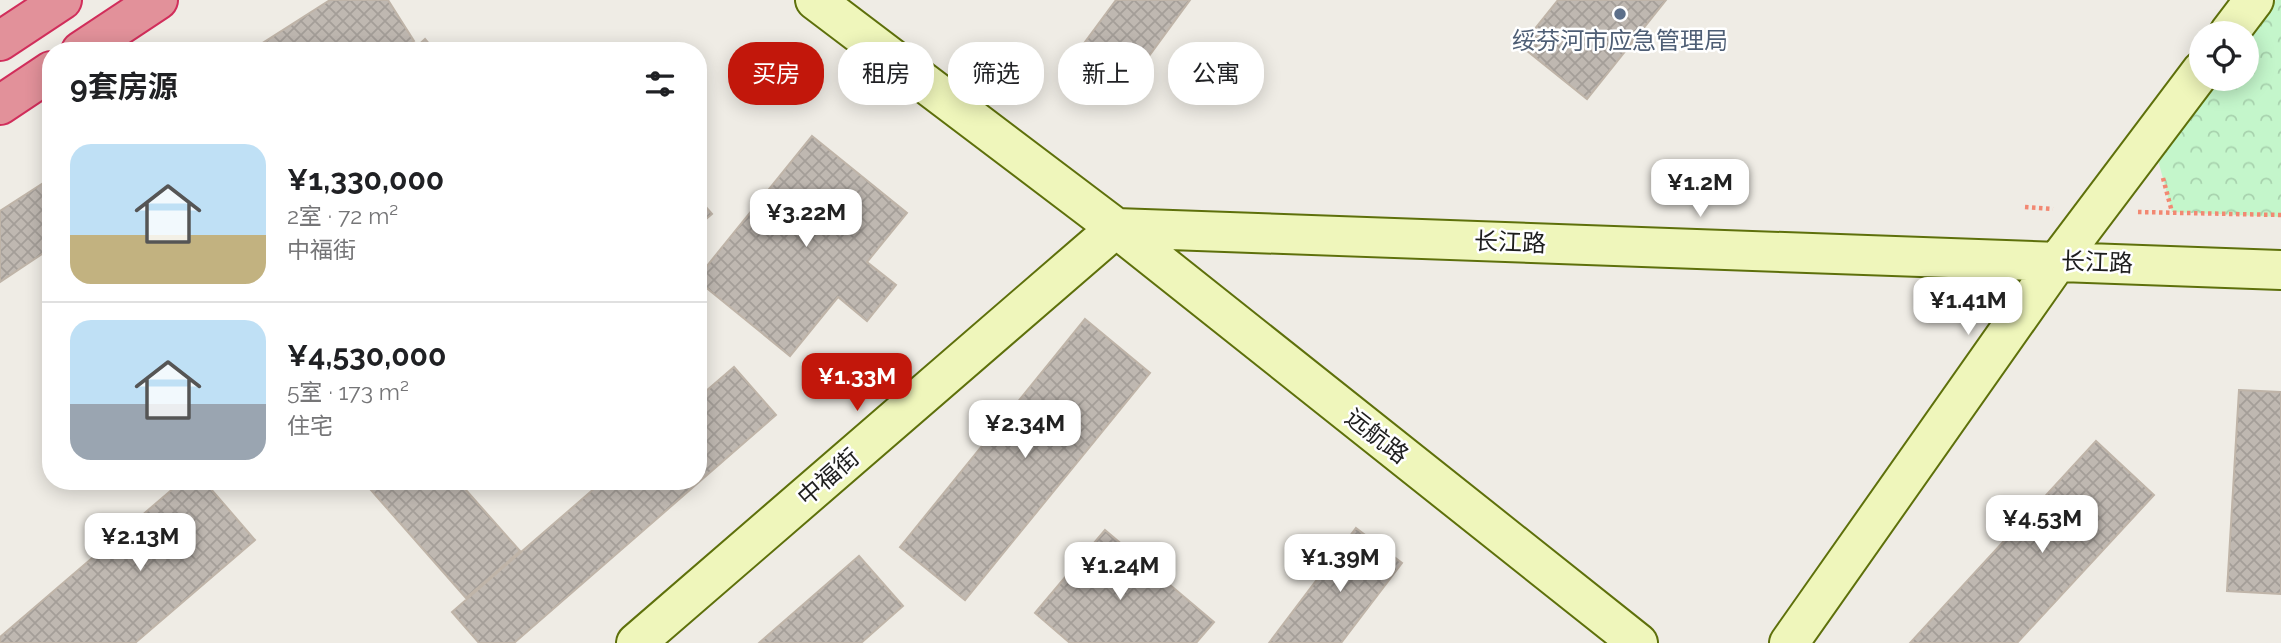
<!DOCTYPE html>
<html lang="zh">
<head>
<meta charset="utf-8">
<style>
	body { margin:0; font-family:Raleway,"Noto Sans SC",sans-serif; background:#f6f6f6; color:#202124; height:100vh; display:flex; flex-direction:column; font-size:26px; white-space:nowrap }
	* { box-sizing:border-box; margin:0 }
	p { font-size:23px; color:#757577 }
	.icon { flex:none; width:38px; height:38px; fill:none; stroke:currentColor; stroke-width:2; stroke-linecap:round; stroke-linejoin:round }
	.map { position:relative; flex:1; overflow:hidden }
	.side { position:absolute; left:42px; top:42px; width:665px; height:448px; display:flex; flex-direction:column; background:#fff; border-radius:28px; box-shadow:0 4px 18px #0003 }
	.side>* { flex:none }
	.banner { position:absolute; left:728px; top:42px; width:665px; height:63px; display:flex; gap:14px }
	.controls { position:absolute; left:2189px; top:21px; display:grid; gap:14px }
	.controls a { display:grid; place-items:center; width:70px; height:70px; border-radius:50%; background:#fff; box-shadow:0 4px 18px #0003; font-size:35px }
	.price { position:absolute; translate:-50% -60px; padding:0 16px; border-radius:14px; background:#fff; color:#222; font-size:23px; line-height:46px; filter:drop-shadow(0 2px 4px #0008) }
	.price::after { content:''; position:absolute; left:50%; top:42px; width:21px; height:16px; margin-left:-10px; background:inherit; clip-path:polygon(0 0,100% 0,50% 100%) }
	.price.on { background:#c2170b; color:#fff }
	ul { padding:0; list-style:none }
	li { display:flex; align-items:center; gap:21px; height:175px; padding:0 28px }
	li+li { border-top:2px solid #e0e0e0 }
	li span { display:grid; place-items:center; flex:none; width:196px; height:140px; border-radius:21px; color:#555 }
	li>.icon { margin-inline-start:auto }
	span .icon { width:84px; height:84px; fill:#fffc; stroke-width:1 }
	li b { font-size:30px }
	h2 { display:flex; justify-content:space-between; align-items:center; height:84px; padding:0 28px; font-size:30px }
	.tag { padding:0 24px; border-radius:28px; background:#fff; box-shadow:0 4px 18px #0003; font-size:24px; line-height:63px }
	.tag.on { background:#c2170b; color:#fff }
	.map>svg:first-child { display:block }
</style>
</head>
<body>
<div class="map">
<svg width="2281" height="643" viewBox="0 0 2281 643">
	<defs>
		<pattern id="park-crowns" width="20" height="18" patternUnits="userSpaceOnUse" patternTransform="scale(1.75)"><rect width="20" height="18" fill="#c4f6cb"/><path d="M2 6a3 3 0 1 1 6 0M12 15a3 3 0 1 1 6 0" fill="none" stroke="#a8d2ae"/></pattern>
		<pattern id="building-cross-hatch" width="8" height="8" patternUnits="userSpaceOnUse" patternTransform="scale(1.75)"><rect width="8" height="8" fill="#bfb8b1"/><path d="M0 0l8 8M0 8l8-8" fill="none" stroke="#a49e98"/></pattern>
	</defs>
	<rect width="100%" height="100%" fill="#efece5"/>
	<path fill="url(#park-crowns)" d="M 2276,0 L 2281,0 L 2281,217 L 2172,212 L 2158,160 L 2218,79 L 2247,79 L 2247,39 Z"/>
	<path fill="url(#building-cross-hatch)" stroke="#bfb4a8" stroke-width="2" d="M 330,0 L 388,0 L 414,41 L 398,51 L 250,51 Z
		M 1116,0 L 1190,0 L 1116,101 L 1068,65 Z
		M 1558,0 L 1666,0 L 1587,99 L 1521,46 Z
		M 425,39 L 435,51 L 412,51 Z
		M 812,136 L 907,213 L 867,262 L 896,285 L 867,321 L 838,297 L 790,356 L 698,281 L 698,277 Z
		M 51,178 L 51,248 L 0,282 L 0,211 Z
		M 698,198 L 712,214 L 698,226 Z
		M 1085,319 L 1150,373 L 965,600 L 900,547 Z
		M 734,367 L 776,415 L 514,643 L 479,643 L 452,612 L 603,481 L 698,481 L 698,398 Z
		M 2239,390 L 2281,392 L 2281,594 L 2227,591 Z
		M 2096,441 L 2154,495 L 2017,643 L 1910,643 Z
		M 182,481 L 204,481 L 255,540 L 135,643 L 0,643 L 0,637 Z
		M 363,481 L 458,481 L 520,551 L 466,598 Z
		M 1356,528 L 1402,563 L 1341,643 L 1269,643 Z
		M 1105,530 L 1214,622 L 1196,643 L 1070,643 L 1035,613 Z
		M 859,556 L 903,606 L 861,643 L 759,643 Z"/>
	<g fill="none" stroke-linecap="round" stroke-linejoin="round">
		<g stroke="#5e700b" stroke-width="42">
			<path id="secondary" d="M 815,0 L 1116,228 L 1638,643
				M 2229,33 L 2254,0
				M 1116,228 L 2281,270
				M 636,643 L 1116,228
				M 1789,643 L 2058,261 L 2202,70"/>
		</g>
		<g stroke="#d12e5b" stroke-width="42">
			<path id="highway" d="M 0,41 L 62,0
				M 81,51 L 158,0
				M 0,105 L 51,71"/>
		</g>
		<path stroke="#f28872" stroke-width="4.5" stroke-dasharray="3.5 3.5" stroke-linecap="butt" d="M 2163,178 L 2172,212
			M 2025,207 L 2053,209
			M 2138,212 L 2281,215"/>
		<use href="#secondary" stroke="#eff6bb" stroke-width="38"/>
		<use href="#highway" stroke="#e2919a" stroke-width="38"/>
	</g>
	<circle fill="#5c6f8a" stroke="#fff" stroke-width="2.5" cx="1620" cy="14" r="7"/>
	<g text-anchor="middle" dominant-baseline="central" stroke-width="5" stroke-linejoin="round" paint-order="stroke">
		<g font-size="24" fill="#4e5e75" stroke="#fff">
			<text x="1620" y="40">绥芬河市应急管理局</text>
		</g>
		<g font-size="24" fill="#1e1e1e" stroke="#fff">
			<text transform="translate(1510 242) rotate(2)">长江路</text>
			<text transform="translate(2097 262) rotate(2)">长江路</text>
			<text transform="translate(1377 436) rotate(38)">远航路</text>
			<text transform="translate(828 477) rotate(-41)">中福街</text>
		</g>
	</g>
</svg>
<div class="controls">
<a><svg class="icon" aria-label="locate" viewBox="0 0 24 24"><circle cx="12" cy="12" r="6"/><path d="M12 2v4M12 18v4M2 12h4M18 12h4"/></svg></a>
</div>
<b class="price" style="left:1700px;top:219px">¥1.2M</b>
<b class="price" style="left:806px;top:249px">¥3.22M</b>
<b class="price" style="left:1968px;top:337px">¥1.41M</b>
<b class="price on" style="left:857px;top:413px">¥1.33M</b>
<b class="price" style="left:1025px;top:460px">¥2.34M</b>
<b class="price" style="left:2042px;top:555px">¥4.53M</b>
<b class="price" style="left:140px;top:573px">¥2.13M</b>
<b class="price" style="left:1340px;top:594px">¥1.39M</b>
<b class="price" style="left:1120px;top:602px">¥1.24M</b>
<div class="banner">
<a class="tag on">买房</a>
<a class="tag">租房</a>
<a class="tag">筛选</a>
<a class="tag">新上</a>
<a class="tag">公寓</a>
</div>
<section class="side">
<h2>9套房源<svg class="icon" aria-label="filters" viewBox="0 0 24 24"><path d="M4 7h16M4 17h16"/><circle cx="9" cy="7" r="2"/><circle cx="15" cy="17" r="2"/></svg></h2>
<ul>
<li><span style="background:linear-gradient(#bfe0f5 65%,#c2b280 0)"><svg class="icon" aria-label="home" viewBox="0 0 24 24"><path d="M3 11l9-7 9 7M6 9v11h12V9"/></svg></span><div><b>¥1,330,000</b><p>2室 · 72 m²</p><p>中福街</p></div></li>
<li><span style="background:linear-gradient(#bfe0f5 60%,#9aa5b1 0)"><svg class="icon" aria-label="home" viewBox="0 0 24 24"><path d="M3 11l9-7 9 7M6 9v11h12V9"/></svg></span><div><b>¥4,530,000</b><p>5室 · 173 m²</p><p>住宅</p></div></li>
</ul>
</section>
</div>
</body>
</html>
